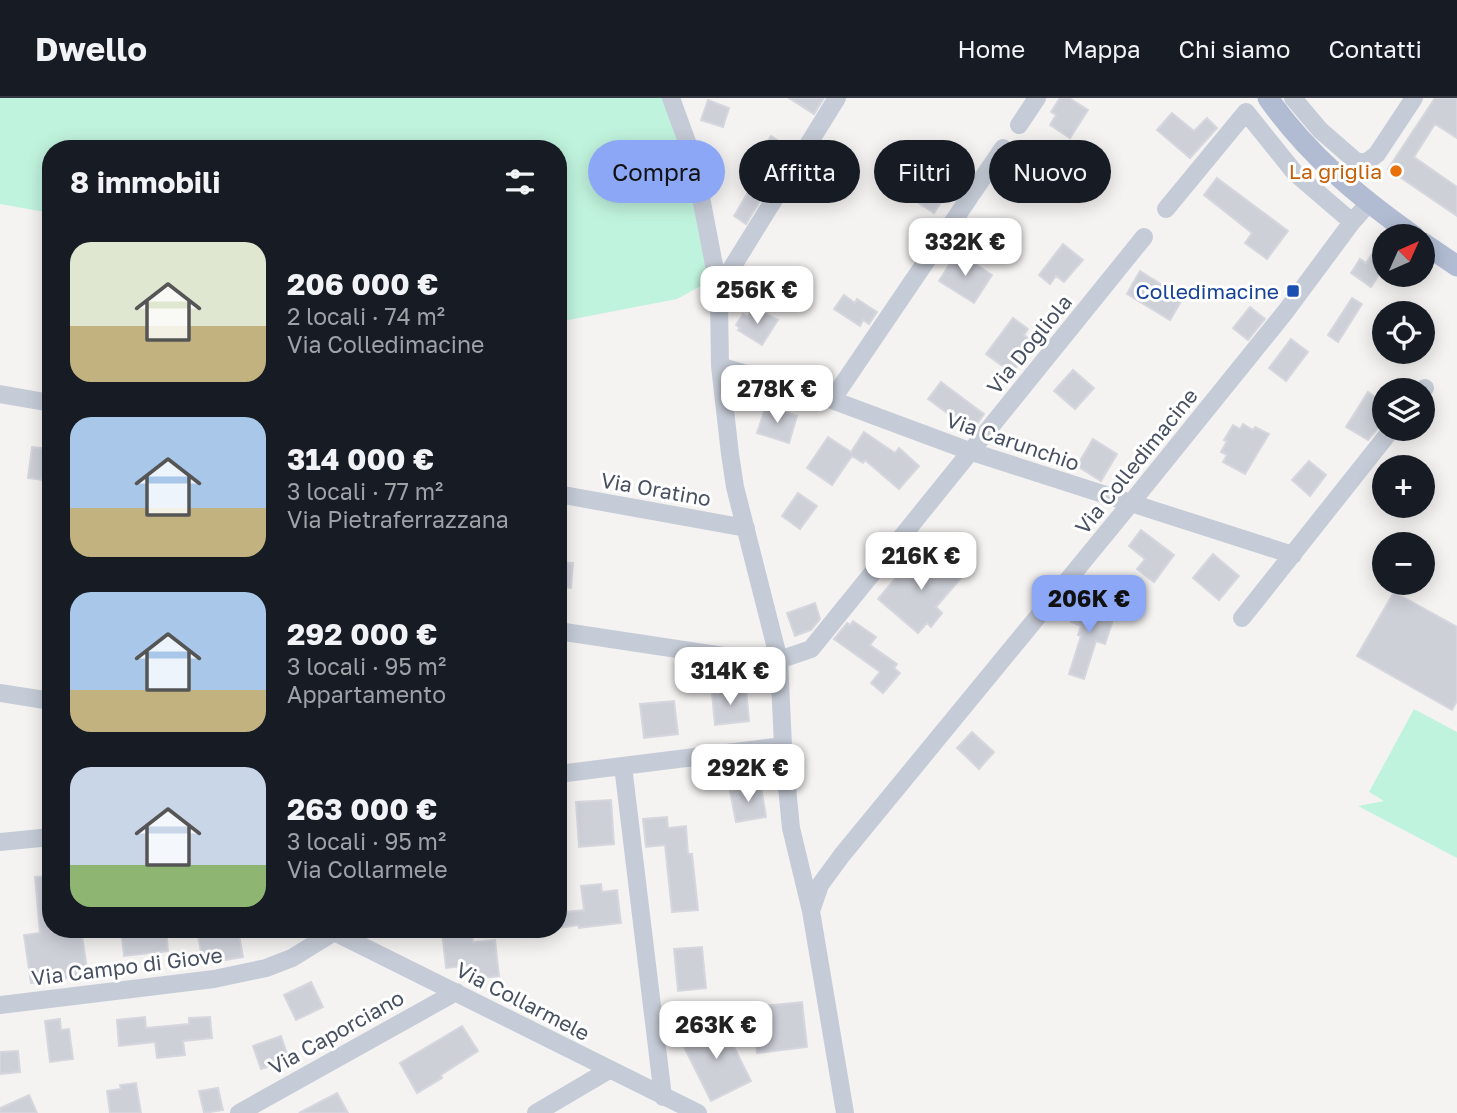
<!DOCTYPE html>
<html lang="it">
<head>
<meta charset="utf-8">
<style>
	body { margin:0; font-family:"Golos Text",sans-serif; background:#20242c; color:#f1f3f6; height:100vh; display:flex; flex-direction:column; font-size:26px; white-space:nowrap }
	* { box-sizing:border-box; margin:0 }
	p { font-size:23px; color:#9ea1a6 }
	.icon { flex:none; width:38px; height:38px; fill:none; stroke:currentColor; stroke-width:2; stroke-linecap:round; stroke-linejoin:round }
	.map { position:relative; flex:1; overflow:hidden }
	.sheet { position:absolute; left:42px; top:42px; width:525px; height:798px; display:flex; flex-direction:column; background:#171b24; border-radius:28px; box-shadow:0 4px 18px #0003 }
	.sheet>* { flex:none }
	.top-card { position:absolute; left:588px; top:42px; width:665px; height:63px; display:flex; gap:14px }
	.needle { width:46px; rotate:45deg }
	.controls { position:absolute; left:1372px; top:126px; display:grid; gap:14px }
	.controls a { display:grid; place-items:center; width:63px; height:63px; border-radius:50%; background:#171b24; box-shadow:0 4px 18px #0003; font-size:35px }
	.price { position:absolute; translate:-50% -60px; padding:0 16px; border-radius:14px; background:#fff; color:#222; font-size:23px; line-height:46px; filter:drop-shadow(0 2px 4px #0008) }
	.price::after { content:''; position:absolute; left:50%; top:42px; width:21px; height:16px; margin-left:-10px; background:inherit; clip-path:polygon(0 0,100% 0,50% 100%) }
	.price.current { background:#8ba7f5; color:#111 }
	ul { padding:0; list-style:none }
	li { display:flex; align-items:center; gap:21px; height:175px; padding:0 28px }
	li span { display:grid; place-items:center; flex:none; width:196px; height:140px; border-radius:21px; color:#555 }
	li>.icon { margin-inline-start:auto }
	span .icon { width:84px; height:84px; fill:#fffc; stroke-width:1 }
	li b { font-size:30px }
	h2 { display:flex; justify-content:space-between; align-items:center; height:84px; padding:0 28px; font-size:30px }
	.pill { padding:0 24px; border-radius:32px; background:#171b24; box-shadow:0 4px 18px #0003; font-size:24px; line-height:63px }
	.pill.current { background:#8ba7f5; color:#111 }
	header { display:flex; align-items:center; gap:42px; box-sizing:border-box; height:98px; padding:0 35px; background:#171b24; border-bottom:2px solid #363941 }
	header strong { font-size:33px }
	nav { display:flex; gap:38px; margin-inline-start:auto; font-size:24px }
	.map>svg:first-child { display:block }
</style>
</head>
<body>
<header>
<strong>Dwello</strong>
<nav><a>Home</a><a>Mappa</a><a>Chi siamo</a><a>Contatti</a></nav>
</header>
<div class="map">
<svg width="1457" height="1015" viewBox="0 0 1457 1015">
	<rect width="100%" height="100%" fill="#f5f3f2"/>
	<path fill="#c0f3dd" d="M 0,0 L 665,0 L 692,68 L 709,164 L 701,188 L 677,201 L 558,224 L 558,51 L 51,51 L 51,115 L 0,106 Z
		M 1414,611 L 1457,634 L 1457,760 L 1358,708 L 1384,703 L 1369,694 Z"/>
	<path fill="#ced0d8" stroke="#d6d7de" stroke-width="2" d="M 789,0 L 824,0 L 814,16 Z
		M 1060,0 L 1069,0 L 1088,12 L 1070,40 L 1050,27 L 1056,17 L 1051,14 Z
		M 1435,0 L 1457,0 L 1457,40 L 1435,26 L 1414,59 L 1457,89 L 1457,118 L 1388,71 Z
		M 708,2 L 729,10 L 723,29 L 701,22 Z
		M 1172,15 L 1194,33 L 1207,20 L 1217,30 L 1190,60 L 1157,32 Z
		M 771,38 L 791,51 L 746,126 L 734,118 L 754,84 L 746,79 Z
		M 932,74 L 952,87 L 934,115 L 914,102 Z
		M 1217,80 L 1288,133 L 1267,161 L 1245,145 L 1252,135 L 1204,97 Z
		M 1063,146 L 1083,162 L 1064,184 L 1056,178 L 1050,186 L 1039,177 Z
		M 957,154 L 992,177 L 974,205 L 939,183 Z
		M 1372,156 L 1384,164 L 1384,169 L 1371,189 L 1351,175 L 1360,161 L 1366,165 Z
		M 1140,173 L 1183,200 L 1170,222 L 1127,196 Z
		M 844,197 L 855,205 L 857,201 L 877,214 L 869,226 L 863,222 L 860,228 L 834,211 Z
		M 1352,200 L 1362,206 L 1338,244 L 1328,237 Z
		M 1250,209 L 1265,221 L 1248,242 L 1233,230 Z
		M 754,210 L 778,222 L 762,247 L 738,232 L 740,230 L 736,227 L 743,216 L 748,219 Z
		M 1013,220 L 1028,231 L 1024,237 L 1034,245 L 1012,275 L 986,256 Z
		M 1291,241 L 1308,254 L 1286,283 L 1269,270 Z
		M 1073,272 L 1094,290 L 1075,311 L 1054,293 Z
		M 941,284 L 984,316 L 972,333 L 928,301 Z
		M 1368,294 L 1384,305 L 1384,323 L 1368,342 L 1346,329 Z
		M 766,308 L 797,318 L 789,345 L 757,335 Z
		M 1243,326 L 1253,332 L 1255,329 L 1269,336 L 1245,376 L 1223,364 L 1227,357 L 1221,354 L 1227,343 L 1224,342 L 1233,327 L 1240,331 Z
		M 864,334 L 895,355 L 899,350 L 919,368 L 899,391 L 865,362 L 863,365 L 852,358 L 832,387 L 807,370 L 828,339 L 851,354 Z
		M 1093,341 L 1117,356 L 1101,383 L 1077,368 Z
		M 32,349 L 51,351 L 51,383 L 28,380 Z
		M 1309,363 L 1326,377 L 1310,398 L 1292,382 Z
		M 798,395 L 817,408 L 800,431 L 782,418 Z
		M 1141,432 L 1174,457 L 1154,484 L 1137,471 L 1145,461 L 1129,448 Z
		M 1213,456 L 1239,478 L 1219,502 L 1193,480 Z
		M 931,458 L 944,469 L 951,461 L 966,474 L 936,509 L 942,515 L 931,529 L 927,525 L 918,535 L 878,501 L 910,463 L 917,468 L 920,464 L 923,467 Z
		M 559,464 L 573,465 L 571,490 L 558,489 Z
		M 1394,494 L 1457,529 L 1457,603 L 1452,612 L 1357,558 Z
		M 1078,504 L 1115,516 L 1105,546 L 1096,543 L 1084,581 L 1069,576 L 1081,538 L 1078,537 L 1081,528 L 1071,524 Z
		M 815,505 L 820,521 L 811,532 L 795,538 L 787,515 Z
		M 853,523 L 876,539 L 870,547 L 897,566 L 894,570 L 900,575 L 883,595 L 871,585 L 880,574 L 834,541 L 847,525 L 850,527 Z
		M 746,591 L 749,623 L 715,627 L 712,595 Z
		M 674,603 L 678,636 L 644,640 L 640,606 Z
		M 972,634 L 994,654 L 979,671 L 957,650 Z
		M 761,688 L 766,719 L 736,724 L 730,693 Z
		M 611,702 L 614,746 L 579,749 L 576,704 Z
		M 667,719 L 668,730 L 686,728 L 688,756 L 692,756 L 698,812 L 672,814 L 665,747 L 646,749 L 643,721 Z
		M 49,778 L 51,834 L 81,831 L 88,877 L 31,885 L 24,837 L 40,835 L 35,779 Z
		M 601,786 L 602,794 L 617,792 L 621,825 L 579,830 L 578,827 L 558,830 L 558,815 L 584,812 L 581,788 Z
		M 121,831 L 166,831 L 168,853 L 124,858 Z
		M 197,831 L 238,831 L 243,859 L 203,866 Z
		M 471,831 L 473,844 L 495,842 L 499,878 L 473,881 L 472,867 L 446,870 L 442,834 Z
		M 702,849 L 706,890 L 678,893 L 674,851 Z
		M 311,884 L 323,909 L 296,922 L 284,897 Z
		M 802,904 L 807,949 L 757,955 L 752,909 Z
		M 145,919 L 146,930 L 189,926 L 189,920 L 210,919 L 212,940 L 183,943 L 185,957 L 157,960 L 155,944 L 119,948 L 117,922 Z
		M 60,921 L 61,932 L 69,931 L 73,961 L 50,964 L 45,923 Z
		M 721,923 L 751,983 L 711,1003 L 681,943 Z
		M 462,928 L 478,953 L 441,977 L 442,980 L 417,995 L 400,965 Z
		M 281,938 L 289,962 L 261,971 L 253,948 Z
		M 18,953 L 20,974 L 0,976 L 0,954 Z
		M 136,985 L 141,1015 L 110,1015 L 107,993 L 121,991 L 120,987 Z
		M 218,990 L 223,1012 L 204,1015 L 199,993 Z
		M 337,995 L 348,1015 L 299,1015 Z
		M 29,997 L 37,1015 L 0,1015 L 0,1010 Z"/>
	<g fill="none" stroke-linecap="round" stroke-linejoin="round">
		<path stroke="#c6ccd7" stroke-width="18" d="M 671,0 L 694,63 L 715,172 L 719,204 L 720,268 L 730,356 L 735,389 L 779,562 L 783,648 L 791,730 L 811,813 L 845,1015
			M 1293,0 L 1320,32 L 1358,65 L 1368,63 L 1377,56 L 1414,0
			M 1019,27 L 1037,0
			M 1166,111 L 1246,14 L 1295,75 L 1352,124
			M 718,192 L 837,0
			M 720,268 L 832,302 L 972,354 L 1293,457
			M 1422,292 L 1425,290
			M 0,296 L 51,305
			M 832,302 L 1003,50
			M 558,396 L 746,430
			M 1242,520 L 1392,331
			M 558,533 L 750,562 L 779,562 L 811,551 L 1144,139
			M 0,595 L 51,603
			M 623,668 L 663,999
			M 558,676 L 783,648
			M 0,744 L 51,739
			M 811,813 L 820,787 L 842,757 L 1131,405 L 1286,213 L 1352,124 L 1369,105
			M 328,831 L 698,1015
			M 0,907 L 214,881 L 266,870 L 292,860 L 334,834
			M 239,1015 L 456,894
			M 536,1015 L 609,972"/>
		<path stroke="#b1bcd2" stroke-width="21" d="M 1268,0 C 1307,56 1359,99 1414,138
			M 1423,145 L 1457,168"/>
	</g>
	<circle fill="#e8710a" stroke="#fff" stroke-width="2.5" cx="1396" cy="73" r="7"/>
	<rect fill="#1a4fb4" stroke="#fff" stroke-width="2.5" x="1286" y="186" width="14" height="14" rx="3.5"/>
	<g text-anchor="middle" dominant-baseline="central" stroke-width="6" stroke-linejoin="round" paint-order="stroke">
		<g font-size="21" fill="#c56008" stroke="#fff" text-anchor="end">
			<text x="1382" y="73">La griglia</text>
		</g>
		<g font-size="21" fill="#164399" stroke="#fff" text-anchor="end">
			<text x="1279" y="193">Colledimacine</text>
		</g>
		<g font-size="21" fill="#485162" stroke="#fff">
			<text transform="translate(1029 246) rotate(-51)">Via Dogliola</text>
			<text transform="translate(1013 343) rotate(19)">Via Carunchio</text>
			<text transform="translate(1136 363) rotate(-51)">Via Colledimacine</text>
			<text transform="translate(656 391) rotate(10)">Via Oratino</text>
			<text transform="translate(127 868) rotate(-7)">Via Campo di Giove</text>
			<text transform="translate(523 903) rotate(27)">Via Collarmele</text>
			<text transform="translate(336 934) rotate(-29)">Via Caporciano</text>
		</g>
	</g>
</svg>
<div class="controls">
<a><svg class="needle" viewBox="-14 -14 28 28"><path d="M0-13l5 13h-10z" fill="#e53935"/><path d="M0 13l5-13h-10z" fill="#9ea1a6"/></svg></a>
<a><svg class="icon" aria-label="locate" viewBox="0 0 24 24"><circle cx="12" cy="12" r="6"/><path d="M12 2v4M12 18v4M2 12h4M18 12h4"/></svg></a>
<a><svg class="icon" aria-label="layers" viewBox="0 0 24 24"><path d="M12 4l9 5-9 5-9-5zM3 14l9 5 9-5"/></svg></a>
<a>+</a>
<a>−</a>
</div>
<b class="price" style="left:965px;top:180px">332K €</b>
<b class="price" style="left:757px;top:228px">256K €</b>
<b class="price" style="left:777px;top:327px">278K €</b>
<b class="price" style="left:921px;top:494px">216K €</b>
<b class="price current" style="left:1089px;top:537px">206K €</b>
<b class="price" style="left:730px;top:609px">314K €</b>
<b class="price" style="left:748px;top:706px">292K €</b>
<b class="price" style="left:716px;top:963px">263K €</b>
<div class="top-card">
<a class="pill current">Compra</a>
<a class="pill">Affitta</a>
<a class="pill">Filtri</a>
<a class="pill">Nuovo</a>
</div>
<section class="sheet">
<h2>8 immobili<svg class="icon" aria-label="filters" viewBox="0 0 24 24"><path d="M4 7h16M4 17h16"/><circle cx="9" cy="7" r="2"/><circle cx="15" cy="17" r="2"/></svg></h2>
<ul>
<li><span style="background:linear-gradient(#dfe7d0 60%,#c2b280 0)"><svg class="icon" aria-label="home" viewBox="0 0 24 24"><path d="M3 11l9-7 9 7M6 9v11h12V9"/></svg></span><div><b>206 000 €</b><p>2 locali · 74 m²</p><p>Via Colledimacine</p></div></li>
<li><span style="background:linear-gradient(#a9c7e8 65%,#c2b280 0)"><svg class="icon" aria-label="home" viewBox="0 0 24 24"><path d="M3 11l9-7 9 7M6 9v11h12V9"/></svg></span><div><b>314 000 €</b><p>3 locali · 77 m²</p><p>Via Pietraferrazzana</p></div></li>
<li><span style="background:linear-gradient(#a9c7e8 70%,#c2b280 0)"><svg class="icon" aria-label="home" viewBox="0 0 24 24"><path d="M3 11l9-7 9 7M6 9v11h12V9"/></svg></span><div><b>292 000 €</b><p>3 locali · 95 m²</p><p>Appartamento</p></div></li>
<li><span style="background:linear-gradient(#c9d6e8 70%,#8fb573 0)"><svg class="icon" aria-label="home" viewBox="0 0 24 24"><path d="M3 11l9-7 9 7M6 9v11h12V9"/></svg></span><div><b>263 000 €</b><p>3 locali · 95 m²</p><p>Via Collarmele</p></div></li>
</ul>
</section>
</div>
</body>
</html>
